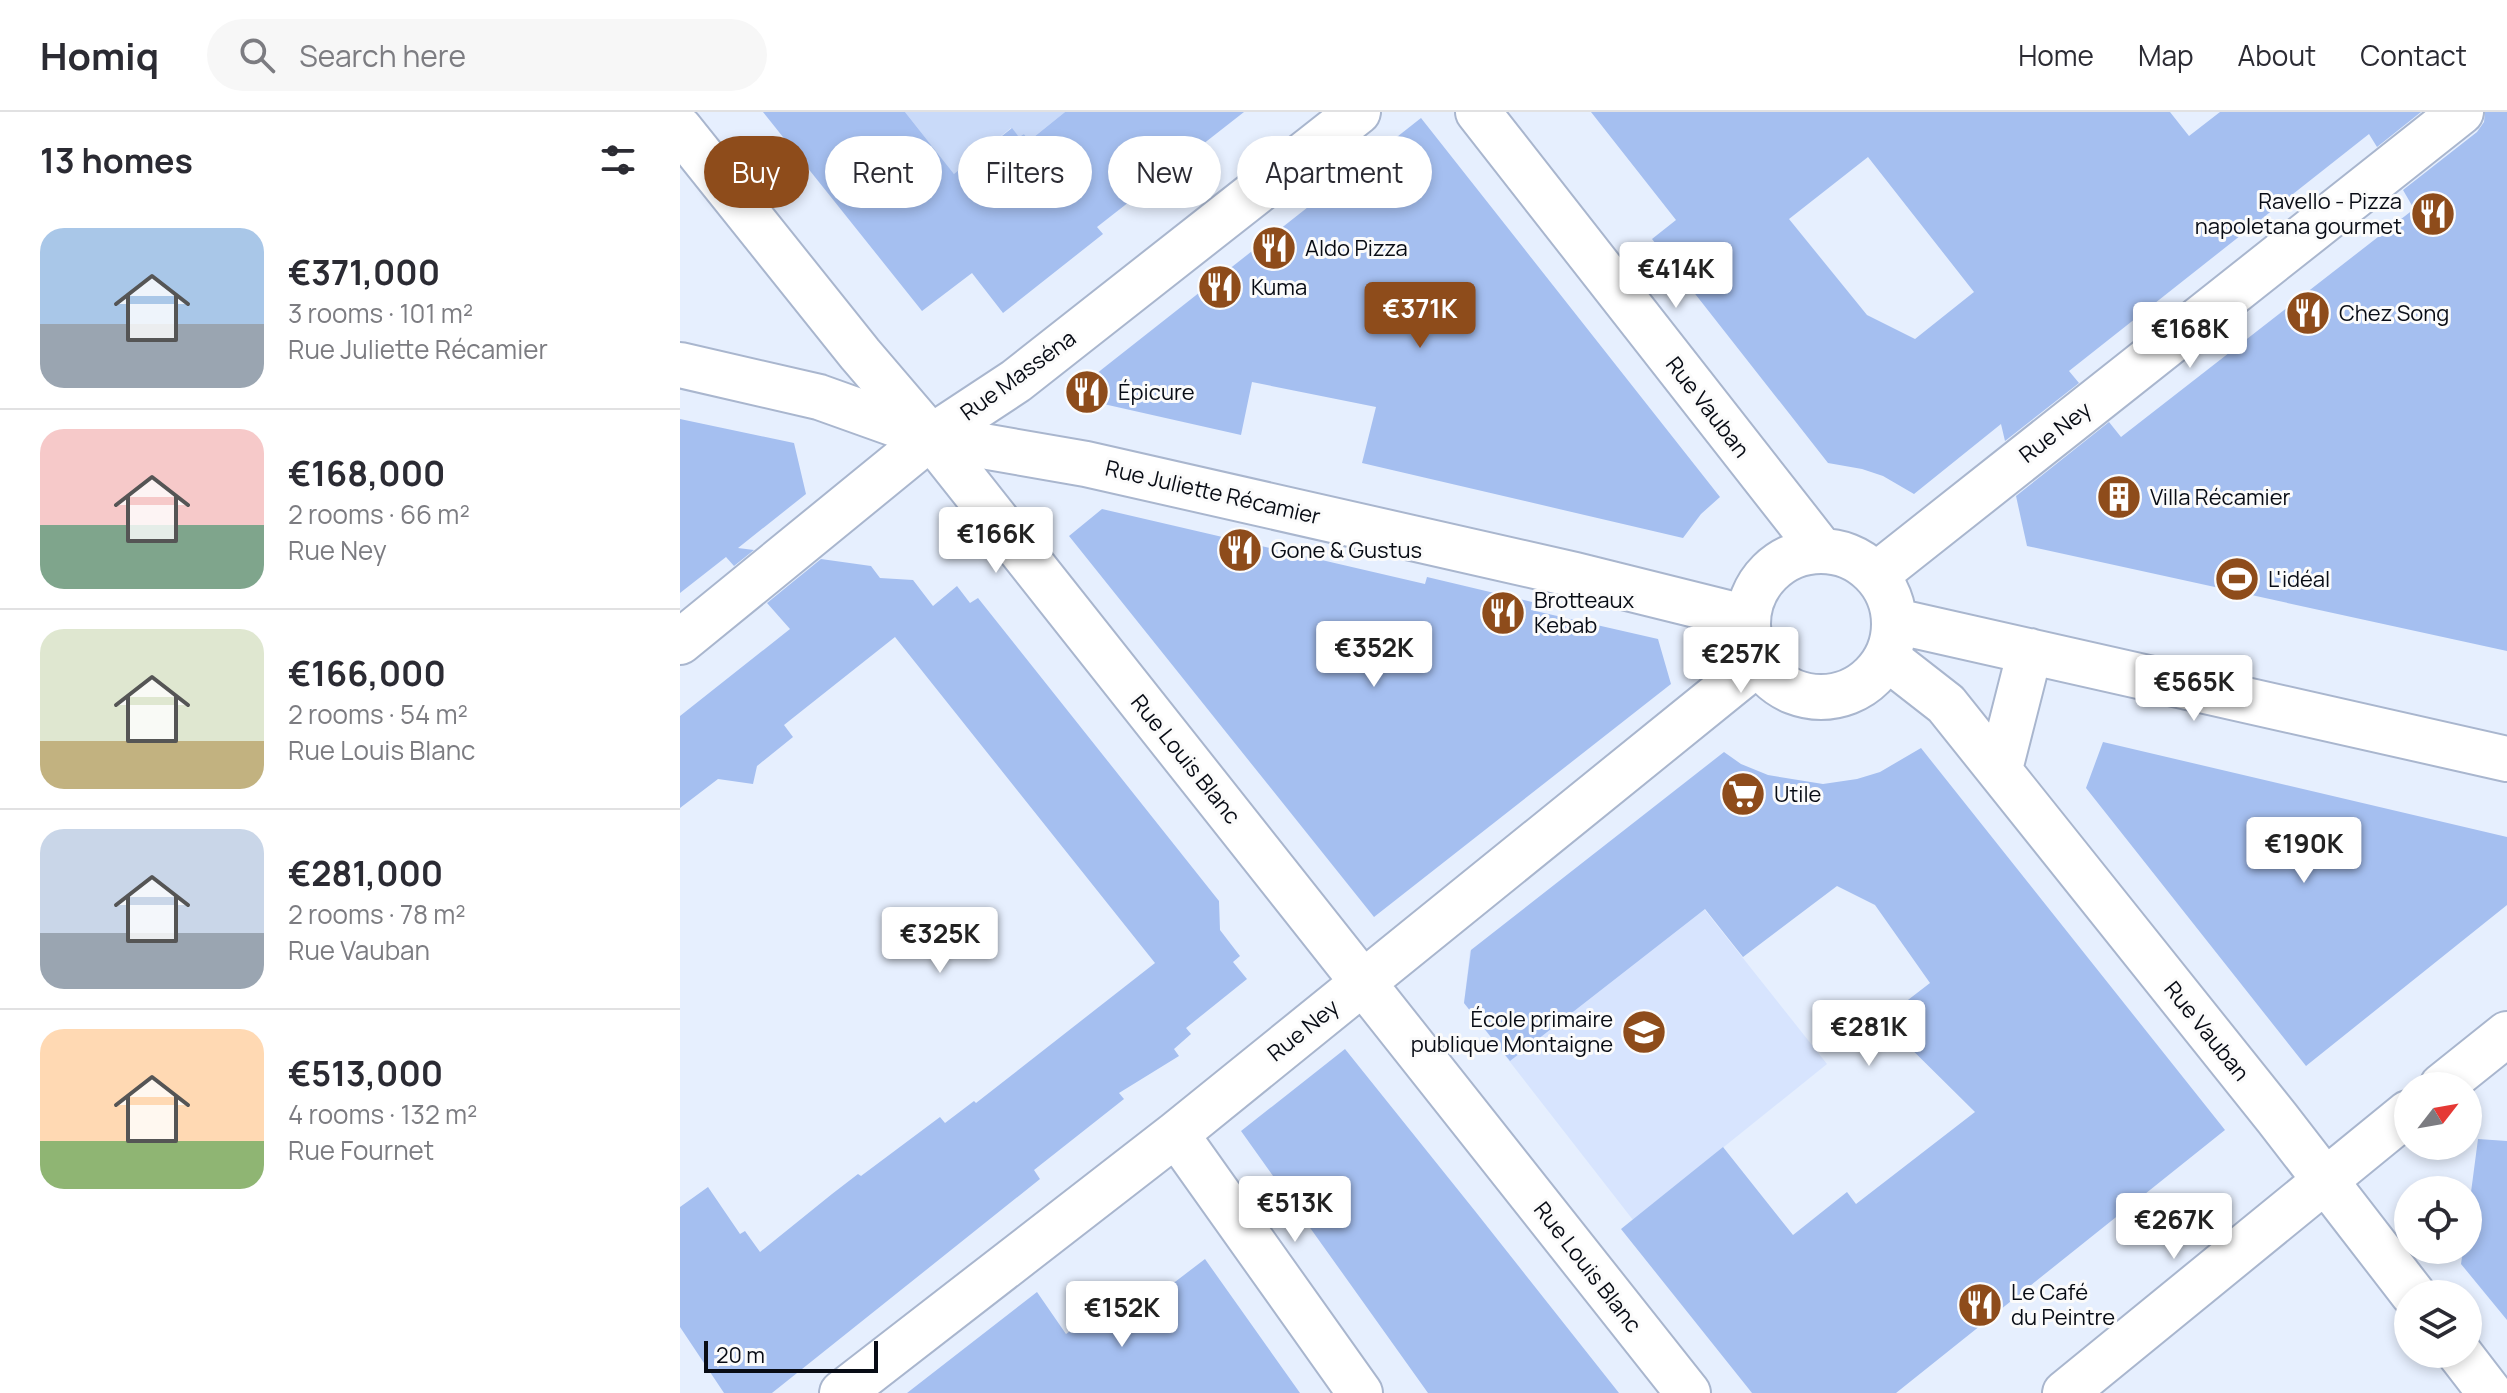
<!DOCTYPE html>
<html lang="en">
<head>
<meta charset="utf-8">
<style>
	body { margin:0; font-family:Manrope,sans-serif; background:#f7f7f7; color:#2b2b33; height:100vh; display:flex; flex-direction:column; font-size:30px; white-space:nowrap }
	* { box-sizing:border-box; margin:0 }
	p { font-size:26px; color:#7c7c81 }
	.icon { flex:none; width:44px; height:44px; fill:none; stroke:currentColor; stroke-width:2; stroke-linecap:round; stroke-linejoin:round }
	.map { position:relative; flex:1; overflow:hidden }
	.panel { display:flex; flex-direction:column; background:#fff; width:680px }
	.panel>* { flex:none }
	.top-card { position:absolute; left:24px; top:24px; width:760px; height:72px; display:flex; gap:16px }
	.needle { width:52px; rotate:59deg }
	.buttons { position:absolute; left:1714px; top:960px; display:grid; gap:16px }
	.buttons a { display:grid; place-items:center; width:88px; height:88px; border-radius:50%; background:#fff; box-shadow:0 4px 12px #0003; font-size:40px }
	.scale { position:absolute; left:24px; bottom:20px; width:174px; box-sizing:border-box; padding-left:8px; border:4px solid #080c15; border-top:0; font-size:22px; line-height:28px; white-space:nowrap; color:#080c15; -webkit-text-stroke:6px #fbfbfb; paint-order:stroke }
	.price { position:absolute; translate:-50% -68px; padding:0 18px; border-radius:8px; background:#fff; color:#222; font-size:26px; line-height:52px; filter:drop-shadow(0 2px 4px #0008) }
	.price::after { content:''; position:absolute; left:50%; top:48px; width:24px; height:18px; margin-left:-12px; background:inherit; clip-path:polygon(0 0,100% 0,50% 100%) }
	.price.current { background:#8e4c1b; color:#fff }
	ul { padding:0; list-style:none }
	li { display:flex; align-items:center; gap:24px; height:200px; padding:0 40px }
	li+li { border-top:2px solid #e1e1e2 }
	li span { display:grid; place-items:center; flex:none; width:224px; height:160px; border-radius:24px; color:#555 }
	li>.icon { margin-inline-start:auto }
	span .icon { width:96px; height:96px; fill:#fffc; stroke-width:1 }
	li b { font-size:34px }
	h2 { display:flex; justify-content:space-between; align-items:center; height:96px; padding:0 40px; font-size:34px }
	.tag { padding:0 28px; border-radius:36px; background:#fff; box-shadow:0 4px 12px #0003; font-size:28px; line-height:72px }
	.tag.current { background:#8e4c1b; color:#fff }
	header { display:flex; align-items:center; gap:48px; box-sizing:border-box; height:112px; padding:0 40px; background:#fff; border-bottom:2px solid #e1e1e2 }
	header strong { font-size:38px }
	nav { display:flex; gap:44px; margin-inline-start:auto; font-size:28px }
	.search { width:560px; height:72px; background:#f7f7f7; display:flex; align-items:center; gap:20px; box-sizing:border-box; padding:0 28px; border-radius:44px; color:#7c7c81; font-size:30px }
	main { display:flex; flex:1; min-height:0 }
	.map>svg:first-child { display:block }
</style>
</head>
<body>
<header>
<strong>Homiq</strong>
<div class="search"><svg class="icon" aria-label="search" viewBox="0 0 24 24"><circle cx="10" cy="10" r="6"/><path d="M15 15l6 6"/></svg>Search here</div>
<nav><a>Home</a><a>Map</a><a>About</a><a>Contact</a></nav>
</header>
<main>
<section class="panel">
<h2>13 homes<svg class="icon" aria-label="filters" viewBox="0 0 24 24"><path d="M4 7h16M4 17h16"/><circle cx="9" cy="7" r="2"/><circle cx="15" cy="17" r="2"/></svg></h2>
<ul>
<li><span style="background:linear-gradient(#a9c7e8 60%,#9aa5b1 0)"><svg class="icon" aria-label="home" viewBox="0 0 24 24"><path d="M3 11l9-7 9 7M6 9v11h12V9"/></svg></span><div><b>€371,000</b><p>3 rooms · 101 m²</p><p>Rue Juliette Récamier</p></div></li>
<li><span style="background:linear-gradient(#f6c9c9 60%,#7fa58c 0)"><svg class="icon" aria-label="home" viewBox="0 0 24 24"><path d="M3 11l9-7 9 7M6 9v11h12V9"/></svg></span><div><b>€168,000</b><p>2 rooms · 66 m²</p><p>Rue Ney</p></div></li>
<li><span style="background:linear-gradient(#dfe7d0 70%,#c2b280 0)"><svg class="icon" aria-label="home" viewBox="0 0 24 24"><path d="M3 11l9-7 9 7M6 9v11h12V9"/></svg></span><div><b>€166,000</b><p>2 rooms · 54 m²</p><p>Rue Louis Blanc</p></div></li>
<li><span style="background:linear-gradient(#c9d6e8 65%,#9aa5b1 0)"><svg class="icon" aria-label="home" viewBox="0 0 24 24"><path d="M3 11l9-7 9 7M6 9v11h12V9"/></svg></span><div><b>€281,000</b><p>2 rooms · 78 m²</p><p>Rue Vauban</p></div></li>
<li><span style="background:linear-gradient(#ffd9b3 70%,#8fb573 0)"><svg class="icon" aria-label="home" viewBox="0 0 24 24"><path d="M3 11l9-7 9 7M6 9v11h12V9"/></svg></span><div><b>€513,000</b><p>4 rooms · 132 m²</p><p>Rue Fournet</p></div></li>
</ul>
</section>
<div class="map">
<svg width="1827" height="1281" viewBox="0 0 1827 1281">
	<rect width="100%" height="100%" fill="#e6effe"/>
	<path fill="#d7e4fe" d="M 955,710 L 1147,952 L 953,1108 L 784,891 L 790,839 Z"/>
	<path fill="#c9daf9" d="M 225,0 L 385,0 L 349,29 L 344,22 L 339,25 L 331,16 L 305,37 L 281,71 Z"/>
	<path fill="#a5bff0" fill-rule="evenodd" d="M 83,0 L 225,0 L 274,62 L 332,16 L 339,25 L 344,22 L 349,29 L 385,0 L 564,0 L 417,115 L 423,122 L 323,201 L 292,161 L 242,199 Z
		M 911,0 L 1490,0 L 1509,24 L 1540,0 L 1741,0 L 1697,35 L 1689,22 L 1389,259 L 1399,271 L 1325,329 L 1321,312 L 1234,382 L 1203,364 L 1182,357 L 1148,351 L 972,127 L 996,108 ZM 1188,45 L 1294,180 L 1235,227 L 1187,203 L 1109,107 Z
		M 1805,0 L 1827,0 L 1827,539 L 1347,434 L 1336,384 L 1429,310 L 1441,325 L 1734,97 L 1723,78 L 1797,20 L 1804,10 Z
		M 741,6 L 1040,385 L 1021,402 L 1003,426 L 682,351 L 696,295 L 572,270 L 561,323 L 388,284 Z
		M 0,307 L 114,331 L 126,382 L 58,436 L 74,438 L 54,454 L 46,445 L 0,481 Z
		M 422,397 L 745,472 L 747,465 L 852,490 L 851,498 L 978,527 L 991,572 L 694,805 L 389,424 Z
		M 141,447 L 191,454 L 200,466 L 233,468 L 253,494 L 277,474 L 290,491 L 298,486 L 539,789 L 540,818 L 560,844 L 553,850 L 567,867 L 506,916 L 511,922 L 494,937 L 499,944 L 439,981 L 444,987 L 354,1058 L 360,1067 L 92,1281 L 44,1281 L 0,1215 L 0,1095 L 28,1075 L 60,1122 L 65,1119 L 80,1140 L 152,1082 L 178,1062 L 181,1064 L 260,1005 L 265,1011 L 294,989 L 296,991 L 475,851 L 215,525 L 104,613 L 113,625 L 77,654 L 73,672 L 38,667 L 0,696 L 0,604 L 110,517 L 87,491 Z
		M 1423,630 L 1827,725 L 1827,793 L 1626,954 L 1406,676 Z
		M 1241,636 L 1545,1018 L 1216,1281 L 1072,1281 L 941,1117 L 1043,1035 L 1113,1123 L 1167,1080 L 1176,1092 L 1295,1000 L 1202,908 L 1250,871 L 1195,793 L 1157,774 L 1063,845 L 1025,797 L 830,949 L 784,891 L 791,838 L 1044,640 L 1061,652 L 1088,663 L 1143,672 L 1177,667 L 1200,660 Z
		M 665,937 L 795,1099 L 939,1281 L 748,1281 L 561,1019 Z
		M 1798,1027 L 1827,1029 L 1827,1208 L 1781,1152 L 1783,1138 L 1788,1138 L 1788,1103 Z
		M 525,1147 L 620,1281 L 227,1281 L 357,1180 L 386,1222 L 439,1183 L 453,1202 Z"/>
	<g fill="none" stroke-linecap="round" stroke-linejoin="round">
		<g stroke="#a9b6ce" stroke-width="48">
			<path id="street" d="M 0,17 L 180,242 L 251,325 L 1008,1281
				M 1196,463 L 1781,0
				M 0,530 L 251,325 L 336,269 L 678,0
				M 496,1022 L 680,1281
				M 162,1281 L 496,1022 L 1079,550"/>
		</g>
		<g stroke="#a9b6ce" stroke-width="48">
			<path id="secondary" d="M 798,0 L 1141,438
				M 0,253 L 139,285 L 251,325 L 406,352 L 895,463 L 1068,506
				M1068 512a73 73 0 1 1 146 0a73 73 0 1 1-146 0Z
				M 1215,509 L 1827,647
				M 1207,546 L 1266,592 L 1597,1006 L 1733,1182
				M 1320,657 L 1350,539
				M 1762,974 L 1827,922
				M 1780,1242 L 1810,1281
				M 1385,1281 L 1728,1001"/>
		</g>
		<use href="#street" stroke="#fff" stroke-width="44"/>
		<use href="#secondary" stroke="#fff" stroke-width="44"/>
	</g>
	<defs>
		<g id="restaurant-disc" transform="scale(2.3)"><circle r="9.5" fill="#8e4c1b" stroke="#fbfbfb"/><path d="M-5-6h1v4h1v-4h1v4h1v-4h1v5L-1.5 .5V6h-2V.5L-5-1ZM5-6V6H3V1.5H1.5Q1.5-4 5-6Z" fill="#fff"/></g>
		<g id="building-disc" transform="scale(2.3)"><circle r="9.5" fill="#8e4c1b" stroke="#fbfbfb"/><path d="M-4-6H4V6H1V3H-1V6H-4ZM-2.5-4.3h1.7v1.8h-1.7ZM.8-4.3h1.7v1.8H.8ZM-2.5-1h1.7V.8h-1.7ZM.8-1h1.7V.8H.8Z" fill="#fff"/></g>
		<g id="stadium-disc" transform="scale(2.3)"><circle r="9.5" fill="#8e4c1b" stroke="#fbfbfb"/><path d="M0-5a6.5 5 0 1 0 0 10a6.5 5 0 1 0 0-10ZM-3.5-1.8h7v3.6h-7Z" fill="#fff"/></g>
		<g id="supermarket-disc" transform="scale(2.3)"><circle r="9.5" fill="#8e4c1b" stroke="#fbfbfb"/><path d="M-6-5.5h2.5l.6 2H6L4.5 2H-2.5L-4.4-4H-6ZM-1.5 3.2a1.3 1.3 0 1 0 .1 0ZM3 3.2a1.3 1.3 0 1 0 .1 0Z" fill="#fff"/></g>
		<g id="school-disc" transform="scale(2.3)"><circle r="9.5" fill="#8e4c1b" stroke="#fbfbfb"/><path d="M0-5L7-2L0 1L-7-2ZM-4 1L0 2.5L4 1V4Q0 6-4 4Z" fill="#fff"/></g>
	</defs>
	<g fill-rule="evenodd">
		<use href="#restaurant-disc" x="1753" y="102"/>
		<use href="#restaurant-disc" x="594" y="136"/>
		<use href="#restaurant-disc" x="540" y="175"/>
		<use href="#restaurant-disc" x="1628" y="201"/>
		<use href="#restaurant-disc" x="407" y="280"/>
		<use href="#building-disc" x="1439" y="385"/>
		<use href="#restaurant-disc" x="560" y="438"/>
		<use href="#stadium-disc" x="1557" y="467"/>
		<use href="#restaurant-disc" x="823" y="501"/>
		<use href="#supermarket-disc" x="1063" y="682"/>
		<use href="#school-disc" x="964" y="920"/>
		<use href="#restaurant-disc" x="1300" y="1193"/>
	</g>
	<g text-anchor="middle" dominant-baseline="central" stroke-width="6" stroke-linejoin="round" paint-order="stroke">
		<g font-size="22" fill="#080c15" stroke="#fbfbfb" text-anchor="start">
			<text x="1722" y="89" text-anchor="end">Ravello - Pizza<tspan x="1722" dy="25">napoletana gourmet</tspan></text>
			<text x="625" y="136">Aldo Pizza</text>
			<text x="571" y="175">Kuma</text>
			<text x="1659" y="201">Chez Song</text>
			<text x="438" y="280">Épicure</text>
			<text x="1470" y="385">Villa Récamier</text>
			<text x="591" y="438">Gone &amp; Gustus</text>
			<text x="1588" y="467">L'idéal</text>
			<text x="854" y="488">Brotteaux<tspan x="854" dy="25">Kebab</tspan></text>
			<text x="1094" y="682">Utile</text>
			<text x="933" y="907" text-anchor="end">École primaire<tspan x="933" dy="25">publique Montaigne</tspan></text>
			<text x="1331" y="1180">Le Café<tspan x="1331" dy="25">du Peintre</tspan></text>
		</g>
		<g font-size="22" fill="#080c15" stroke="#fbfbfb">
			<text transform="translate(338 263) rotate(-36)">Rue Masséna</text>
			<text transform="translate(1028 295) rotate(52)">Rue Vauban</text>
			<text transform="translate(1375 320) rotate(-38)">Rue Ney</text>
			<text transform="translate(533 380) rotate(13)">Rue Juliette Récamier</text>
			<text transform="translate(506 647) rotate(51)">Rue Louis Blanc</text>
			<text transform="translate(623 918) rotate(-39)">Rue Ney</text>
			<text transform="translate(1527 919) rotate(51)">Rue Vauban</text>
			<text transform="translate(908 1155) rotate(52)">Rue Louis Blanc</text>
		</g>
	</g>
</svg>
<div class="buttons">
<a><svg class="needle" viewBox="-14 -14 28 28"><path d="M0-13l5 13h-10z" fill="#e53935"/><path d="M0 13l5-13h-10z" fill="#7c7c81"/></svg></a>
<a><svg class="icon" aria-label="locate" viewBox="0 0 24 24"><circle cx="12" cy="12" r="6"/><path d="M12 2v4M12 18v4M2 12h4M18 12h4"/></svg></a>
<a><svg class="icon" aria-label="layers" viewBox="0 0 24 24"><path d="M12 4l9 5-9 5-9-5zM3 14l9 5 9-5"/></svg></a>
</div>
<div class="scale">20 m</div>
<b class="price" style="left:996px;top:198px">€414K</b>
<b class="price current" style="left:740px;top:238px">€371K</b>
<b class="price" style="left:1510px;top:258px">€168K</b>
<b class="price" style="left:316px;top:463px">€166K</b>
<b class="price" style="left:694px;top:577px">€352K</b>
<b class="price" style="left:1061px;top:583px">€257K</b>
<b class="price" style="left:1514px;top:611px">€565K</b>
<b class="price" style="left:1624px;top:773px">€190K</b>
<b class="price" style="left:260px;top:863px">€325K</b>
<b class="price" style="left:1189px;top:956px">€281K</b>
<b class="price" style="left:615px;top:1132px">€513K</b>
<b class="price" style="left:1494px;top:1149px">€267K</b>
<b class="price" style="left:442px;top:1237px">€152K</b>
<div class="top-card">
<a class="tag current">Buy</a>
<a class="tag">Rent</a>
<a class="tag">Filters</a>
<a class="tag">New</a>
<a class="tag">Apartment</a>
</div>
</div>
</main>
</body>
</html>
